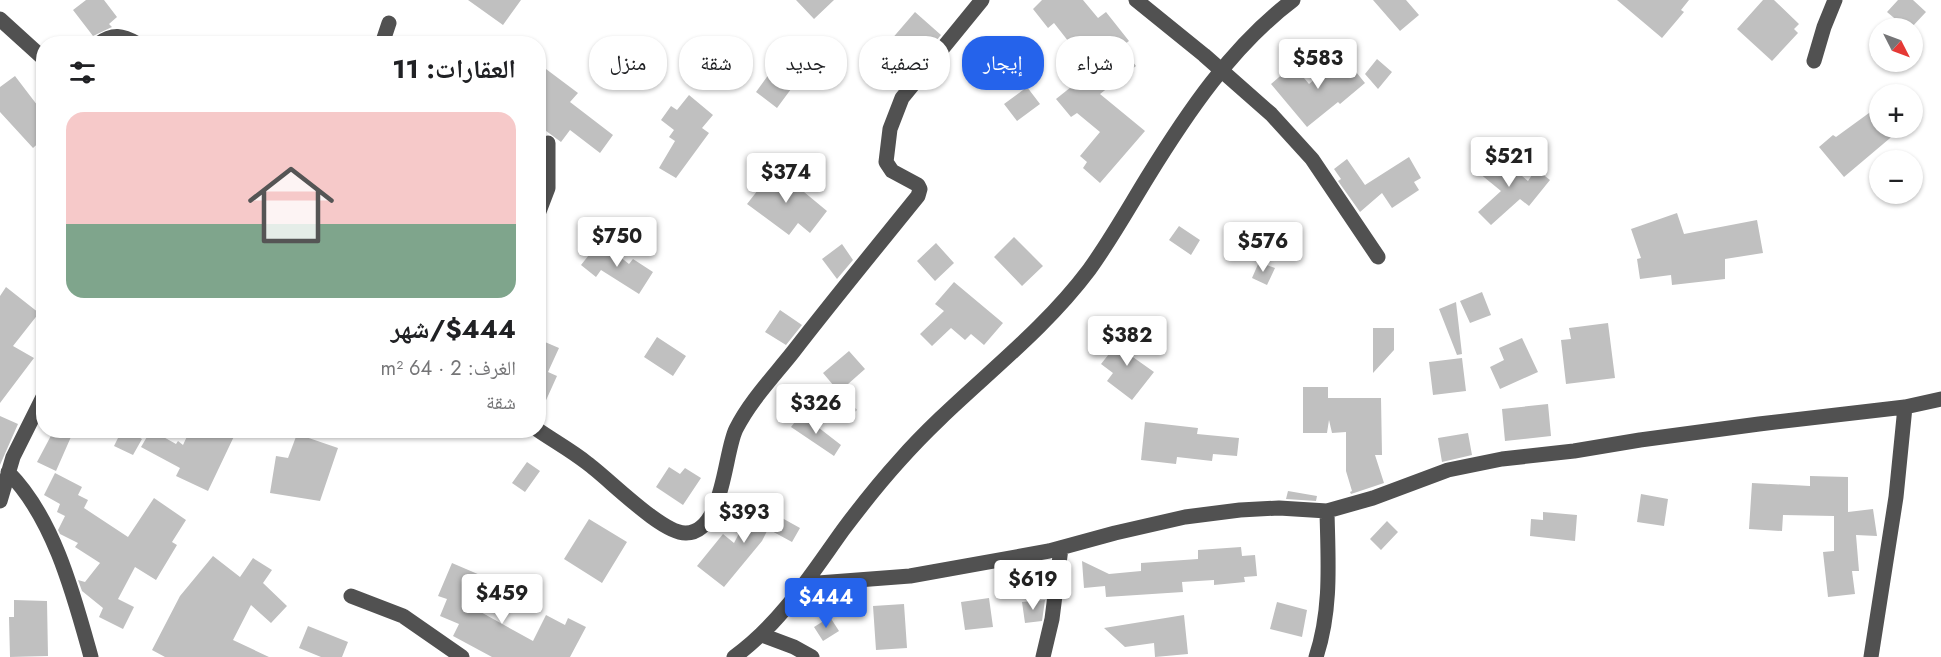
<!DOCTYPE html>
<html lang="ar">
<head>
<meta charset="utf-8">
<style>
	body { margin:0; font-family:Jost,"Noto Naskh Arabic",sans-serif; background:#f6f6f6; color:#202124; direction:rtl; height:100vh; display:flex; flex-direction:column; font-size:22px; white-space:nowrap }
	* { box-sizing:border-box; margin:0 }
	p { font-size:20px; color:#757577 }
	.icon { flex:none; width:33px; height:33px; fill:none; stroke:currentColor; stroke-width:2; stroke-linecap:round; stroke-linejoin:round }
	.map { position:relative; flex:1; overflow:hidden; direction:ltr }
	.drawer { position:absolute; left:36px; top:36px; width:510px; height:402px; display:flex; flex-direction:column; background:#fff; border-radius:24px; box-shadow:0 2px 4px #0004; direction:rtl }
	.drawer>* { flex:none }
	.guide { position:absolute; left:564px; top:36px; width:570px; height:54px; direction:rtl; display:flex; gap:12px }
	.needle { width:39px; rotate:132deg }
	.tools { position:absolute; left:1869px; top:18px; display:grid; gap:12px }
	.tools a { display:grid; place-items:center; width:54px; height:54px; border-radius:50%; background:#fff; box-shadow:0 2px 4px #0004; font-size:30px }
	.price { position:absolute; translate:-50% -51px; padding:0 14px; border-radius:6px; background:#fff; color:#222; font-size:20px; line-height:39px; filter:drop-shadow(0 2px 3px #0008) }
	.price::after { content:''; position:absolute; left:50%; top:36px; width:18px; height:14px; margin-left:-9px; background:inherit; clip-path:polygon(0 0,100% 0,50% 100%) }
	.price.current { background:#2563eb; color:#fff }
	ul { padding:0; list-style:none }
	li { display:grid; align-content:center; gap:12px; height:318px; padding:0 30px }
	li span { display:grid; place-items:center; height:186px; border-radius:18px; color:#555 }
	li>.icon { margin-inline-start:auto }
	span .icon { width:108px; height:108px; fill:#fffc; stroke-width:1 }
	li b { font-size:26px }
	h2 { display:flex; justify-content:space-between; align-items:center; height:72px; padding:0 30px; font-size:26px }
	.chip { padding:0 21px; border-radius:24px; background:#fff; box-shadow:0 2px 4px #0004; font-size:21px; line-height:54px }
	.chip.current { background:#2563eb; color:#fff }
	.map>svg:first-child { display:block }
</style>
</head>
<body>
<div class="map">
<svg width="1941" height="657" viewBox="0 0 1941 657">
	<rect width="100%" height="100%" fill="#fff"/>
	<path fill="#c0c0c0" d="M 86,0 L 104,0 L 117,17 L 109,24 L 112,27 L 93,36 L 73,10 Z
		M 468,0 L 521,0 L 503,25 Z
		M 796,0 L 834,0 L 814,19 Z
		M 1042,0 L 1083,0 L 1098,18 L 1106,12 L 1129,41 L 1121,47 L 1136,66 L 1100,94 L 1145,131 L 1100,183 L 1083,168 L 1087,162 L 1080,156 L 1100,132 L 1077,113 L 1071,117 L 1056,99 L 1086,75 L 1078,64 L 1083,60 L 1054,23 L 1048,28 L 1033,9 Z
		M 1373,0 L 1406,0 L 1419,15 L 1400,31 Z
		M 1617,0 L 1689,0 L 1681,10 L 1684,12 L 1662,38 Z
		M 1763,0 L 1774,0 L 1799,24 L 1794,29 L 1798,33 L 1772,61 L 1737,29 Z
		M 1898,0 L 1913,0 L 1926,12 L 1911,28 L 1906,28 L 1887,12 Z
		M 915,12 L 941,35 L 911,71 L 884,48 Z
		M 792,42 L 813,58 L 793,84 L 794,85 L 777,108 L 756,92 Z
		M 1343,56 L 1365,83 L 1340,104 L 1338,102 L 1307,127 L 1271,84 L 1293,65 L 1309,84 Z
		M 1377,59 L 1392,72 L 1378,89 L 1365,74 Z
		M 538,63 L 578,93 L 570,102 L 613,135 L 600,153 L 570,130 L 561,142 L 538,125 Z
		M 15,76 L 44,114 L 44,138 L 33,148 L 0,112 L 0,87 Z
		M 1027,87 L 1040,104 L 1017,121 L 1004,104 Z
		M 689,95 L 713,115 L 702,128 L 709,133 L 676,178 L 659,168 L 675,141 L 669,137 L 674,130 L 661,120 L 671,106 L 677,110 Z
		M 1880,105 L 1880,128 L 1902,128 L 1844,177 L 1819,147 L 1833,135 L 1836,137 Z
		M 1495,154 L 1528,181 L 1536,169 L 1550,180 L 1529,206 L 1520,199 L 1491,225 L 1478,212 L 1501,191 L 1479,173 Z
		M 1409,157 L 1421,178 L 1414,182 L 1419,190 L 1392,208 L 1382,193 L 1360,212 L 1338,181 L 1341,179 L 1334,169 L 1347,159 L 1365,185 Z
		M 775,168 L 827,211 L 810,233 L 798,223 L 789,235 L 747,204 Z
		M 1677,213 L 1684,234 L 1757,220 L 1763,253 L 1725,259 L 1725,279 L 1672,285 L 1671,275 L 1640,279 L 1637,259 L 1641,258 L 1631,229 Z
		M 1179,226 L 1200,240 L 1191,255 L 1169,240 Z
		M 1014,237 L 1043,266 L 1022,286 L 994,257 Z
		M 600,241 L 629,264 L 633,259 L 653,272 L 639,294 L 601,270 L 596,277 L 581,265 Z
		M 936,243 L 954,263 L 935,281 L 917,261 Z
		M 842,244 L 853,260 L 837,279 L 822,259 Z
		M 1259,262 L 1275,268 L 1267,285 L 1252,278 Z
		M 954,282 L 1003,323 L 984,345 L 971,334 L 965,340 L 951,328 L 932,346 L 920,334 L 944,311 L 935,304 Z
		M 6,287 L 39,313 L 13,346 L 34,358 L 0,403 L 0,296 Z
		M 1482,292 L 1491,315 L 1470,323 L 1460,301 Z
		M 1456,302 L 1462,354 L 1457,355 L 1439,309 Z
		M 780,310 L 802,325 L 786,345 L 765,332 Z
		M 1608,323 L 1615,378 L 1566,384 L 1561,340 L 1571,339 L 1569,328 Z
		M 1373,328 L 1394,328 L 1394,350 L 1373,373 Z
		M 1128,330 L 1142,340 L 1130,355 L 1154,372 L 1132,400 L 1107,381 L 1113,373 L 1101,364 Z
		M 657,337 L 686,356 L 673,376 L 644,357 Z
		M 1522,338 L 1538,372 L 1500,389 L 1490,367 L 1504,360 L 1499,348 Z
		M 538,339 L 559,348 L 548,372 L 557,376 L 538,418 Z
		M 849,351 L 865,369 L 839,392 L 823,373 Z
		M 1462,358 L 1466,391 L 1433,395 L 1429,362 Z
		M 1303,387 L 1328,387 L 1328,398 L 1381,398 L 1382,455 L 1375,455 L 1384,483 L 1351,494 L 1350,492 L 1352,491 L 1346,471 L 1346,432 L 1332,433 L 1329,420 L 1327,433 L 1303,433 Z
		M 842,393 L 857,410 L 842,423 L 830,410 Z
		M 1548,404 L 1551,436 L 1505,441 L 1502,409 Z
		M 801,414 L 841,445 L 834,456 L 791,427 Z
		M 0,416 L 18,424 L 0,465 Z
		M 1145,422 L 1198,428 L 1197,434 L 1239,438 L 1237,456 L 1213,454 L 1212,461 L 1177,457 L 1176,464 L 1141,460 Z
		M 54,430 L 74,430 L 56,471 L 37,462 Z
		M 122,430 L 126,430 L 142,439 L 133,455 L 114,446 Z
		M 151,430 L 176,444 L 178,441 L 183,445 L 190,430 L 237,430 L 208,491 L 176,476 L 180,468 L 141,447 Z
		M 1468,433 L 1472,455 L 1442,462 L 1438,438 Z
		M 297,434 L 338,448 L 320,501 L 270,493 L 276,456 L 288,458 Z
		M 527,462 L 540,471 L 525,492 L 512,483 Z
		M 669,467 L 680,474 L 685,468 L 701,478 L 683,505 L 656,487 Z
		M 55,473 L 82,487 L 78,495 L 88,500 L 84,508 L 128,537 L 154,498 L 186,520 L 172,542 L 177,545 L 156,580 L 135,567 L 118,599 L 134,607 L 123,629 L 99,617 L 103,608 L 82,591 L 78,580 L 85,582 L 100,563 L 75,547 L 78,543 L 60,534 L 58,530 L 65,516 L 57,512 L 60,504 L 44,495 Z
		M 1810,476 L 1848,477 L 1848,512 L 1873,509 L 1877,536 L 1856,535 L 1859,571 L 1852,571 L 1855,594 L 1828,597 L 1823,552 L 1834,551 L 1834,516 L 1783,515 L 1782,531 L 1749,529 L 1752,483 L 1810,486 Z
		M 1288,491 L 1317,496 L 1316,501 L 1286,499 Z
		M 1641,494 L 1668,499 L 1664,526 L 1637,522 Z
		M 755,503 L 800,528 L 792,542 L 768,529 L 762,541 L 724,587 L 697,566 L 723,534 L 734,543 Z
		M 1543,512 L 1577,515 L 1575,541 L 1530,536 L 1531,519 L 1543,520 Z
		M 589,519 L 627,542 L 602,583 L 564,559 Z
		M 1387,521 L 1398,532 L 1381,550 L 1370,539 Z
		M 1241,547 L 1242,556 L 1255,555 L 1257,576 L 1244,577 L 1245,582 L 1214,585 L 1214,580 L 1182,582 L 1183,592 L 1106,597 L 1105,586 L 1084,588 L 1082,561 L 1109,574 L 1141,571 L 1141,563 L 1198,559 L 1198,550 Z
		M 213,556 L 240,577 L 253,558 L 272,570 L 263,583 L 287,606 L 271,623 L 251,605 L 233,640 L 269,657 L 165,657 L 152,650 L 180,596 Z
		M 452,563 L 480,575 L 468,605 L 533,641 L 546,615 L 565,625 L 568,618 L 586,627 L 570,657 L 492,657 L 453,636 L 459,624 L 440,616 L 447,599 L 438,596 Z
		M 989,598 L 993,627 L 965,630 L 961,602 Z
		M 14,600 L 47,601 L 48,656 L 10,657 L 9,617 L 14,617 Z
		M 1045,600 L 1042,621 L 1025,623 L 1022,602 Z
		M 1277,602 L 1307,610 L 1302,637 L 1270,629 Z
		M 904,604 L 907,648 L 876,650 L 873,606 Z
		M 1184,615 L 1188,654 L 1155,657 L 1154,643 L 1125,647 L 1104,628 Z
		M 830,617 L 839,631 L 823,641 L 814,627 Z
		M 308,626 L 348,642 L 342,657 L 321,657 L 299,648 Z"/>
	<g fill="none" stroke-linecap="round" stroke-linejoin="round">
		<path stroke="#515151" stroke-width="15" d="M 1136,0 L 1204,55 L 1271,114 L 1312,159 L 1378,257
			M 0,19 L 44,59
			M 98,44 C 113,33 122,35 138,44
			M 382,44 L 389,23
			M 1814,61 L 1824,27 L 1835,0
			M 538,214 L 548,188 L 548,143
			M 538,430 C 554,441 572,451 587,463 C 608,478 662,534 686,533 C 724,532 724,453 736,429 C 750,401 774,376 793,352 C 834,299 876,248 918,196 L 920,189 L 918,185 L 892,171 L 886,162 L 890,129 L 902,98 L 982,0
			M 8,472 C 54,518 74,596 91,657
			M 0,501 L 13,457 L 44,395
			M 805,584 L 910,576 L 1049,551 L 1115,533 L 1185,517 L 1240,510 L 1279,508 L 1327,511 L 1373,498 L 1448,470 L 1502,459 L 1574,451 L 1640,440 L 1759,424 L 1905,407 L 1941,399
			M 351,596 L 403,616 L 462,657
			M 762,635 L 794,647 L 812,657
			M 734,657 C 780,624 810,576 843,530 C 861,506 880,482 900,460 C 959,393 1035,342 1089,270 C 1110,241 1128,209 1147,178 C 1187,113 1232,46 1293,0
			M 1043,657 L 1052,619 L 1061,548
			M 1316,657 C 1332,609 1328,560 1327,511
			M 1871,657 L 1896,497 L 1905,407"/>
	</g>
</svg>
<div class="tools">
<a><svg class="needle" viewBox="-14 -14 28 28"><path d="M0-13l5 13h-10z" fill="#e53935"/><path d="M0 13l5-13h-10z" fill="#757577"/></svg></a>
<a>+</a>
<a>−</a>
</div>
<b class="price" style="left:1318px;top:90px">$583</b>
<b class="price" style="left:1509px;top:188px">$521</b>
<b class="price" style="left:786px;top:204px">$374</b>
<b class="price" style="left:617px;top:268px">$750</b>
<b class="price" style="left:1263px;top:273px">$576</b>
<b class="price" style="left:1127px;top:367px">$382</b>
<b class="price" style="left:816px;top:435px">$326</b>
<b class="price" style="left:744px;top:544px">$393</b>
<b class="price" style="left:1033px;top:611px">$619</b>
<b class="price" style="left:502px;top:625px">$459</b>
<b class="price current" style="left:826px;top:629px">$444</b>
<div class="guide">
<a class="chip">شراء</a>
<a class="chip current">إيجار</a>
<a class="chip">تصفية</a>
<a class="chip">جديد</a>
<a class="chip">شقة</a>
<a class="chip">منزل</a>
</div>
<section class="drawer">
<h2>العقارات: 11<svg class="icon" aria-label="filters" viewBox="0 0 24 24"><path d="M4 7h16M4 17h16"/><circle cx="9" cy="7" r="2"/><circle cx="15" cy="17" r="2"/></svg></h2>
<ul>
<li><span style="background:linear-gradient(#f6c9c9 60%,#7fa58c 0)"><svg class="icon" aria-label="home" viewBox="0 0 24 24"><path d="M3 11l9-7 9 7M6 9v11h12V9"/></svg></span><div><b>$444/شهر</b><p>الغرف: 2 · 64 m²</p><p>شقة</p></div></li>
</ul>
</section>
</div>
</body>
</html>
